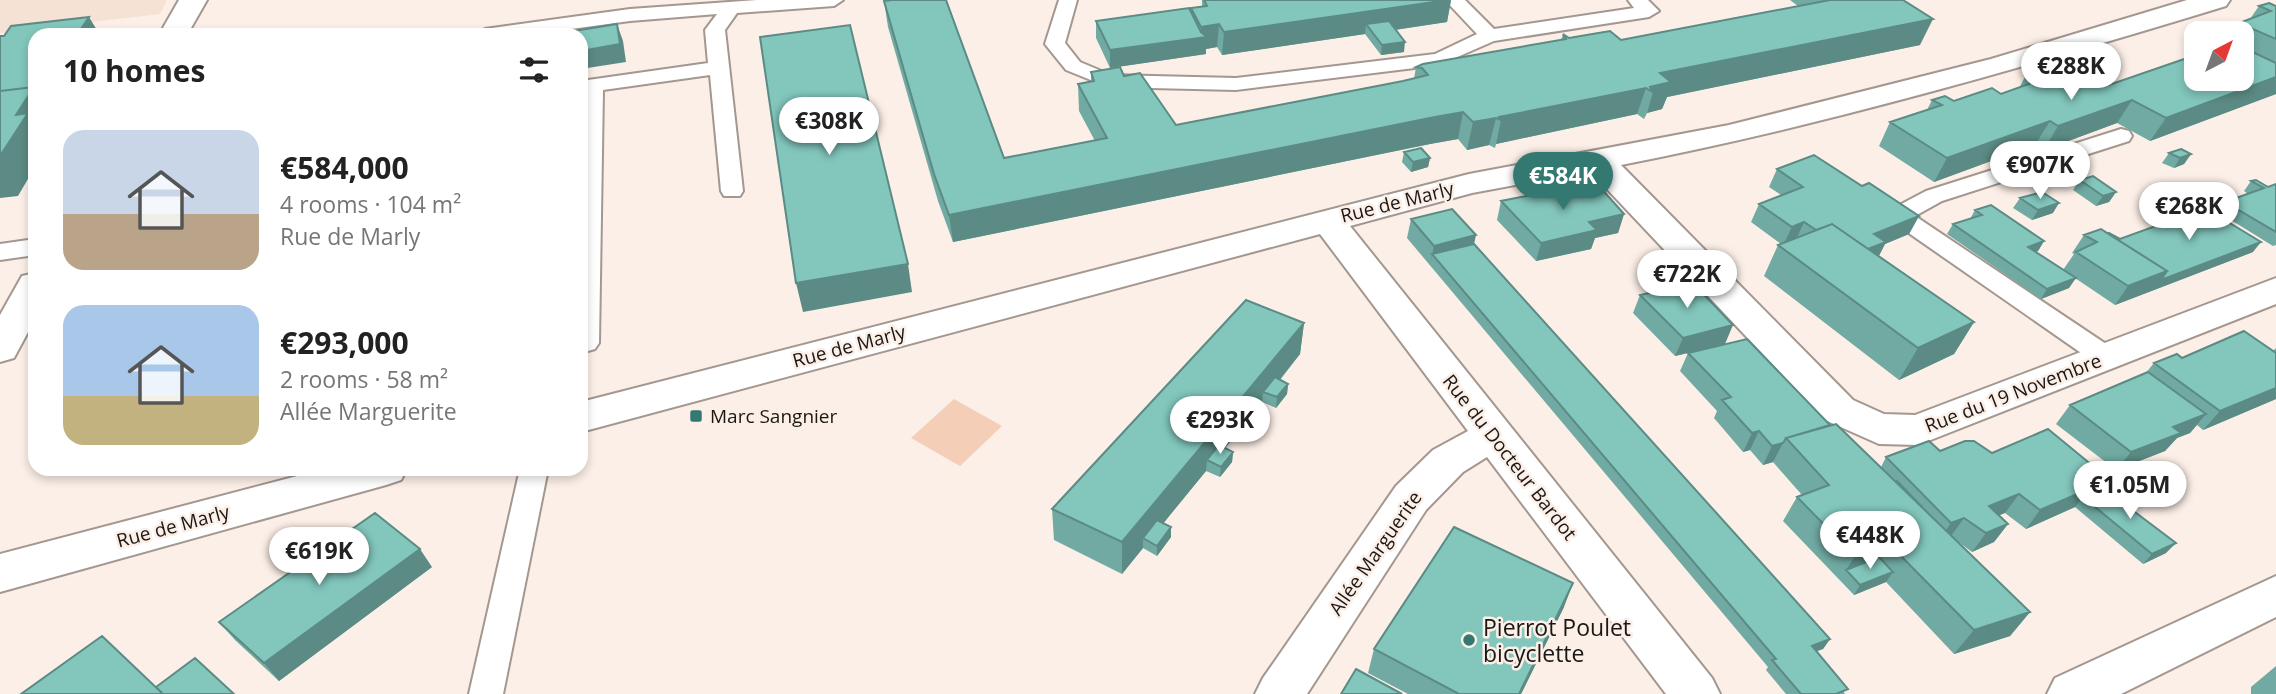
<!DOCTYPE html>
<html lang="en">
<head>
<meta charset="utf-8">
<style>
	body { margin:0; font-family:"Open Sans",sans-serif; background:#f6f6f6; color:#222; height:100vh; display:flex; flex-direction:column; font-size:26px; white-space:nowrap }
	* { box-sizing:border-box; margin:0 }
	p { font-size:23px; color:#767676 }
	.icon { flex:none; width:38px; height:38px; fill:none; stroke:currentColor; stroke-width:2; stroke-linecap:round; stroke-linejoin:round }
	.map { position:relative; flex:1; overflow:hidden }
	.side { position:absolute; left:28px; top:28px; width:560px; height:448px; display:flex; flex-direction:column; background:#fff; border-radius:21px; box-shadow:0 4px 10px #0003 }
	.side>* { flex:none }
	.needle { width:46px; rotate:41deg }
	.buttons { position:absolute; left:2184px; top:21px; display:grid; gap:14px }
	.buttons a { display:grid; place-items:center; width:70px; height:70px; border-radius:14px; background:#fff; box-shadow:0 4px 10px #0003; font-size:35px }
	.price { position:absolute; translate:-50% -60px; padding:0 16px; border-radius:24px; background:#fff; color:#222; font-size:23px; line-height:46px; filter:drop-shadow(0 2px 4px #0008) }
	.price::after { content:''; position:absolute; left:50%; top:42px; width:21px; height:16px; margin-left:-10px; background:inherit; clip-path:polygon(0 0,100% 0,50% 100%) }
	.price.on { background:#337971; color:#fff }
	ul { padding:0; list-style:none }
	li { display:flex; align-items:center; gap:21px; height:175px; padding:0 35px }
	li span { display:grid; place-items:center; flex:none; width:196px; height:140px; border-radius:21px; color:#555 }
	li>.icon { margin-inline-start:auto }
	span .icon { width:84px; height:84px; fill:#fffc; stroke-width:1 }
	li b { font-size:30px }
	h2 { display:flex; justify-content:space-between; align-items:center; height:84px; padding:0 35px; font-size:30px }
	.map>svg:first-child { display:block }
</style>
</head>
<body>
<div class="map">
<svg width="2276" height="694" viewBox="0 0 2276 694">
	<rect width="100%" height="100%" fill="#fcefe7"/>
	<path fill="#f6e1d5" d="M 0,0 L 167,0 L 160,14 L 0,33 Z"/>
	<path fill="#f4ceb7" d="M 954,399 L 1002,426 L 960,466 L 911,438 Z"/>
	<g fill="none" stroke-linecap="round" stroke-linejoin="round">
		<g stroke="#a39790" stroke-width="4">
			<path id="lane" d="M 757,0 L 843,0 L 834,6 L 737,13 L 725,30 L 743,191 L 740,196 L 724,196 L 721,191 L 710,75 L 603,90 L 599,343 L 595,349 L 581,353 L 581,81 L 708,63 L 705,30 L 717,14 L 630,21 L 527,35 L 475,35 L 485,29 L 630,9 Z
				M 1059,0 L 1077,0 L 1065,43 L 1080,62 L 1111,75 L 1236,78 L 1435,54 L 1477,34 L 1445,0 L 1465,0 L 1494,29 L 1634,8 L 1628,0 L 1648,0 L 1659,11 L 1649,17 L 1494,41 L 1439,65 L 1236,90 L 1108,87 L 1066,70 L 1045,44 Z
				M 2121,129 L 2129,131 L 2132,136 L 2129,141 L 1942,201 L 1915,216 L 2115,350 L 2119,357 L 2115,364 L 2106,366 L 2097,364 L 1890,220 L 1886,215 L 1890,210 L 1926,191 Z
				M 35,239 L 35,255 L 0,260 L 0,244 Z
				M 520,469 L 548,469 L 503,694 L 469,694 Z"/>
		</g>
		<g stroke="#a39790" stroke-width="4">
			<path id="street" d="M 2187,0 L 2230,0 L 2226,6 C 2026,67 1826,125 1621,165 L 1853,400 L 1884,414 L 1915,415 L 2276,278 L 2276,304 L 1918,445 L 1879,444 L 1825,420 L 1590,171 L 1472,193 L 1350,226 L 1712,678 L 1720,694 L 1666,694 L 1487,457 L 1463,472 L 1426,510 L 1307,694 L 1255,694 L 1263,678 L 1396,486 L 1433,450 L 1468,431 L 1320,234 L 581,432 L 581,402 L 1469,174 L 1729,125 L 1991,59 Z
				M 324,469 L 407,469 L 401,480 L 386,485 L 0,592 L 0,554 Z
				M 2276,576 L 2276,617 L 2121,694 L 2047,694 L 2055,678 Z"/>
		</g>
		<g stroke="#a39790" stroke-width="4">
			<path id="secondary" d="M 179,0 L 207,0 L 187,35 L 159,35 Z
				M 35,273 L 35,319 L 14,358 L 0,362 L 0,315 L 22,276 Z"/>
		</g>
		<use href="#lane" fill="#fff" fill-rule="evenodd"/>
		<use href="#street" fill="#fff" fill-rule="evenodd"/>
		<use href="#secondary" fill="#fff" fill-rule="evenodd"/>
	</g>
	<path fill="#70aaa2" d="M 1202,0 L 1451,0 L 1447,22 L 1395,30 L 1404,52 L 1381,55 L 1365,34 L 1222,55 L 1217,47 L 1206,49 L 1206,54 L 1110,68 L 1096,38 L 1096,21 L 1190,10 L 1191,8 L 1202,6 Z
		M 1790,0 L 1903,0 L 1920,45 L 1667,97 L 1662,109 L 1647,113 L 1644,119 L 1637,114 L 1496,144 L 1495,148 L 1489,145 L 1467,150 L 1458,139 L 1430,144 L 953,242 L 938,201 L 888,27 L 884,1 L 1004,158 L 1095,141 L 1079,111 L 1078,84 L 1091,82 L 1091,72 L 1124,76 L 1176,125 L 1403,81 L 1414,79 L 1416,67 L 1561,40 L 1563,34 L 1569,38 L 1621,40 L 1798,6 Z
		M 2259,6 L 2276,6 L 2276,94 L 2150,141 L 2117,123 L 2044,150 L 2035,145 L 1934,182 L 1879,146 L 1890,122 L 1927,110 L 1932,100 L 1954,101 L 2001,94 L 2019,88 L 2026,75 L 2047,76 L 2106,86 L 2242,79 L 2242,33 L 2232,33 L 2239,23 L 2250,19 Z
		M 1404,152 L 1430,158 L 1428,167 L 1411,172 L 1402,162 Z
		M 2169,153 L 2191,154 L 2184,164 L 2174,168 L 2162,163 Z
		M 1777,169 L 1862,186 L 1919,216 L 1909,234 L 1885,244 L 1879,256 L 1974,322 L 1954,354 L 1899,380 L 1764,276 L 1778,245 L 1781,244 L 1751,222 L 1759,204 L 1781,195 L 1769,187 Z
		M 2080,180 L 2116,192 L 2109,202 L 2096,206 L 2073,190 Z
		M 2251,181 L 2268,187 L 2276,184 L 2276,245 L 2273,246 L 2218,212 L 2225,202 L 2248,194 L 2244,191 Z
		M 1575,191 L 1624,214 L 1618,233 L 1595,238 L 1591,249 L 1536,261 L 1497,220 L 1501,201 Z
		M 2020,198 L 2053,213 L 2032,220 L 2013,208 Z
		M 1975,210 L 2044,241 L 2038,251 L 2036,252 L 2063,270 L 2074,254 L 2072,253 L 2084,235 L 2120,239 L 2253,252 L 2115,305 L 2075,278 L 2069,288 L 2041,299 L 1947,234 L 1953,224 L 1970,219 Z
		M 1411,219 L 1474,244 L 1830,639 L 1823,649 L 1817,651 L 1845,694 L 1786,694 L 1766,670 L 1768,667 L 1407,238 Z
		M 1640,295 L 1725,344 L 1830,425 L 1881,467 L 1886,457 L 1940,451 L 1992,453 L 2103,488 L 2166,553 L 2143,564 L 2075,507 L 2026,529 L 2005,513 L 1999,515 L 2008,524 L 1994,542 L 1972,552 L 1957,541 L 2030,612 L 2010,636 L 1954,654 L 1886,582 L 1854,595 L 1783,521 L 1797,497 L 1802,495 L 1773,462 L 1763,465 L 1750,450 L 1743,452 L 1714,418 L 1717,411 L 1680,371 L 1688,353 L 1675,356 L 1633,313 Z
		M 1304,323 L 1300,354 L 1280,380 L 1288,384 L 1287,394 L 1276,408 L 1262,402 L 1225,448 L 1233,452 L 1232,462 L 1220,477 L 1206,471 L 1163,523 L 1171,527 L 1171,537 L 1157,556 L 1143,548 L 1122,574 L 1054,540 L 1052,509 Z
		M 2276,348 L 2276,399 L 2203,430 L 2197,425 L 2190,433 L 2177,438 L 2165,451 L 2116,470 L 2056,424 L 2070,405 L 2145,374 L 2154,363 L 2182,358 L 2273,351 Z
		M 432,567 L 279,681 L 235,640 L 219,622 Z
		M 1564,607 L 1521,694 L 1408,694 L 1368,673 L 1374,649 Z
		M 2276,666 L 2276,694 L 2251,694 L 2251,687 Z"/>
	<path fill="#5b8b84" d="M 1451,0 L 1447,22 L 1373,33 L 1366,24 L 1365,34 L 1222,55 L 1224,32 Z
		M 89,17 L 100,35 L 77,35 Z
		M 1933,19 L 1920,45 L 1667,97 L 1662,109 L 1647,113 L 1653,92 L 1649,90 L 1660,73 Z
		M 617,24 L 623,41 L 626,62 L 581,69 L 581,51 Z
		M 1219,24 L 1217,47 L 1206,49 L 1206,54 L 1110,68 L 1110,50 L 1201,38 L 1201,27 Z
		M 1405,42 L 1404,52 L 1381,55 L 1382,45 Z
		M 2276,77 L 2276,94 L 2150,141 L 2166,118 Z
		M 34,87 L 35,167 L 18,196 L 0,198 L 0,124 Z
		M 1646,88 L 1637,114 L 1496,144 L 1501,120 L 1499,117 Z
		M 2132,100 L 2117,123 L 2044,150 L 2058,126 Z
		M 1463,112 L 1458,139 L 1430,144 L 953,242 L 949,215 L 1435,117 Z
		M 1496,118 L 1489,145 L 1467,150 L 1473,122 Z
		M 2050,121 L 2035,145 L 1934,182 L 1947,158 Z
		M 2191,154 L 2184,164 L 2174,168 L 2180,158 Z
		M 1430,158 L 1428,167 L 1411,172 L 1413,162 Z
		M 2116,192 L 2109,202 L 2096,206 L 2103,196 Z
		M 2059,203 L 2053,213 L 2032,220 L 2038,210 Z
		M 1624,214 L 1618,233 L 1595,238 L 1591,249 L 1536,261 L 1541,243 L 1589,222 Z
		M 1919,216 L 1909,234 L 1885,244 L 1876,261 L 1853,256 L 1874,234 Z
		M 1804,222 L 1796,240 L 1783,245 L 1792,227 Z
		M 1476,235 L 1472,254 L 1432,254 L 1430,265 L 1434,246 Z
		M 2044,241 L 2038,251 L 2022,257 L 2028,247 Z
		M 2261,242 L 2253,252 L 2115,305 L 2128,286 L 2167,271 Z
		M 908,264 L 912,292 L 803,312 L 796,283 Z
		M 2076,278 L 2069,288 L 2041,299 L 2047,289 Z
		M 1974,322 L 1954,354 L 1899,380 L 1918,348 Z
		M 1304,323 L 1300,354 L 1268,394 L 1263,392 L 1262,402 L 1213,463 L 1207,460 L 1206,471 L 1149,541 L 1143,538 L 1143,548 L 1122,574 L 1122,542 Z
		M 1733,325 L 1725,344 L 1675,356 L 1683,338 Z
		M 1288,384 L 1287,394 L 1276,408 L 1277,397 Z
		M 2276,388 L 2276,399 L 2203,430 L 2220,411 Z
		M 2206,414 L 2190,433 L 2177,438 L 2165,451 L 2116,470 L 2131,452 L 2173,427 Z
		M 1759,431 L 1750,450 L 1743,452 L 1752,433 Z
		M 1783,443 L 1773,462 L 1763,465 L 1772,446 Z
		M 1233,452 L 1232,462 L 1220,477 L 1221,467 Z
		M 2110,480 L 2095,498 L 2083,497 L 2075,507 L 2026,529 L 2040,510 Z
		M 2019,494 L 2005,513 L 1975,525 L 1989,506 Z
		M 1964,518 L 1951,536 L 1938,541 L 1951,523 Z
		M 2008,524 L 1994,542 L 1972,552 L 1986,533 Z
		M 1171,527 L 1171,537 L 1157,556 L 1157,546 Z
		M 1888,543 L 1872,567 L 1846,570 L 1855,556 Z
		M 2176,543 L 2166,553 L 2143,564 L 2152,554 Z
		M 420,549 L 432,567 L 279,681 L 264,663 Z
		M 1893,572 L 1886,582 L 1854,595 L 1860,585 Z
		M 1573,583 L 1564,607 L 1521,694 L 1519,694 Z
		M 2030,612 L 2010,636 L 1954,654 L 1974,630 Z
		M 1830,639 L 1823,649 L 1805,655 L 1812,646 Z"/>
	<path fill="#82c6bc" stroke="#5b8b84" stroke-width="2" d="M 892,0 L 946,0 L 1004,158 L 1107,138 L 1078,84 L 1094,81 L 1091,72 L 1120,67 L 1124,76 L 1140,73 L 1176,125 L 1403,81 L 1428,75 L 1422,68 L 1416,67 L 1423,64 L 1566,39 L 1563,34 L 1569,38 L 1610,31 L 1621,40 L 1830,0 L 1903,0 L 1933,19 L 1660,73 L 1671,82 L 1650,87 L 1653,92 L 1646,88 L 1499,117 L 1501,120 L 1496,118 L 1473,122 L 1463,112 L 1435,117 L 949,215 L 934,174 L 884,1 Z
		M 1204,0 L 1448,0 L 1224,32 L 1219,24 L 1201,27 L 1191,8 L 1207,6 Z
		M 2269,3 L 2276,6 L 2276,39 L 2239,23 L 2271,11 L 2259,6 Z
		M 1189,8 L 1201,32 L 1207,37 L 1110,50 L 1096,21 Z
		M 89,17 L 77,35 L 35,35 L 35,88 L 34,87 L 0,91 L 0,36 L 4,36 L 11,26 Z
		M 1389,21 L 1405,42 L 1382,45 L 1366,24 Z
		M 617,24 L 620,44 L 581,51 L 581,35 L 549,35 Z
		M 850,25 L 908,264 L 796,283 L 760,37 Z
		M 301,30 L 299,35 L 259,35 Z
		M 2242,47 L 2276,63 L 2276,77 L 2166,118 L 2132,100 L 2058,126 L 2050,121 L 1947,158 L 1890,122 L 1942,105 L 1932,100 L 1945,96 L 1954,101 L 1992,88 L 2001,94 L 2037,81 L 2026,75 L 2038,72 L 2047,76 L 2072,68 L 2106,86 L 2196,55 L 2196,79 L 2242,79 Z
		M 34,87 L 16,115 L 28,113 L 0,156 L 0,91 Z
		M 1421,148 L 1430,158 L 1413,162 L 1404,152 Z
		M 2181,149 L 2191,154 L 2180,158 L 2169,153 Z
		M 1814,155 L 1862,186 L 1869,183 L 1919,216 L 1874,234 L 1886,242 L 1868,249 L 1832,224 L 1816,230 L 1804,222 L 1792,227 L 1759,204 L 1803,187 L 1777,169 Z
		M 2093,176 L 2116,192 L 2103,196 L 2080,180 Z
		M 2256,180 L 2268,187 L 2276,184 L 2276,232 L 2225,202 L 2264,188 L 2251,181 Z
		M 1599,186 L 1624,214 L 1589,222 L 1597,230 L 1541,243 L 1501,201 L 1572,187 L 1575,191 Z
		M 2042,192 L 2059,203 L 2038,210 L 2020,198 Z
		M 1991,205 L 2044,241 L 2028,247 L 2076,278 L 2047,289 L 1953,224 L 1982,215 L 1975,210 Z
		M 2205,208 L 2261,242 L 2161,280 L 2167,271 L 2107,233 L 2109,233 L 2120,239 Z
		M 1452,209 L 1476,235 L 1434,246 L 1411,219 Z
		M 1832,224 L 1974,322 L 1918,348 L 1778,245 Z
		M 2101,229 L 2167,271 L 2128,286 L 2076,252 L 2097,242 L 2084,235 Z
		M 1474,244 L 1830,639 L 1812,646 L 1848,689 L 1836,694 L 1801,694 L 1772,660 L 1776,659 L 1432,254 Z
		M 1693,283 L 1733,325 L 1683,338 L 1640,295 Z
		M 1246,300 L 1304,323 L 1122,542 L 1052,509 Z
		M 2244,331 L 2276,353 L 2276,388 L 2220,411 L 2154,363 L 2177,354 L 2182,358 Z
		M 1747,339 L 1830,425 L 1786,438 L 1783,443 L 1772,446 L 1759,431 L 1752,433 L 1722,400 L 1731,397 L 1688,353 Z
		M 2148,372 L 2206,414 L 2173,427 L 2181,433 L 2131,452 L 2070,405 Z
		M 1275,377 L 1288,384 L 1277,397 L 1263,392 Z
		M 1836,424 L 2030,612 L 1974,630 L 1888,543 L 1855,556 L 1797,497 L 1829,485 L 1786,438 Z
		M 2048,429 L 2110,480 L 2040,510 L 2019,494 L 1989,506 L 2008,524 L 1986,533 L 1964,518 L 1951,523 L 1886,457 L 1929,441 L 1940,451 L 1965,441 L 1974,441 L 1992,453 Z
		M 1219,445 L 1233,452 L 1221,467 L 1207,460 Z
		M 1897,481 L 1923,508 L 1896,482 Z
		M 2103,488 L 2176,543 L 2152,554 L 2083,497 Z
		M 375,513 L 420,549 L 264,663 L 219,622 Z
		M 1157,520 L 1171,527 L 1157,546 L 1143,538 Z
		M 1454,527 L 1573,583 L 1519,694 L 1459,694 L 1374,649 Z
		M 1879,557 L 1893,572 L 1860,585 L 1846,570 Z
		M 102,636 L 163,694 L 21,694 Z
		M 195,658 L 234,694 L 163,694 L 156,687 Z
		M 1356,669 L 1402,694 L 1341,694 Z"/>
	<g fill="#337971" stroke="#fcefe7" stroke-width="2.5">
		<rect x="689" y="409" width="14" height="14" rx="3.5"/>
		<circle cx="1469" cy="640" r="7"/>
	</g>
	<g text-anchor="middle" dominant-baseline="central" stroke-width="5" stroke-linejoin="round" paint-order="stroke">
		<g font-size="19" fill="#1b1714" stroke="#fcefe7">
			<text transform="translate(1397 202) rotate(-14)">Rue de Marly</text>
			<text transform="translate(849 346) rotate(-15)">Rue de Marly</text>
			<text transform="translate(2013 393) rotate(-21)">Rue du 19 Novembre</text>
			<text transform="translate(1510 457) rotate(52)">Rue du Docteur Bardot</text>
			<text transform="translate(173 526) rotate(-15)">Rue de Marly</text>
			<text transform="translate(1375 553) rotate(-55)">Allée Marguerite</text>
		</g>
		<g font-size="19" fill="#1b1714" stroke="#fcefe7" text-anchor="start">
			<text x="710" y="416">Marc Sangnier</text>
		</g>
		<g font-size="23" fill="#1b1714" stroke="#fcefe7" text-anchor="start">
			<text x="1483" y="627">Pierrot Poulet<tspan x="1483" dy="26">bicyclette</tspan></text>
		</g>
	</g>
</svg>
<div class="buttons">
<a><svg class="needle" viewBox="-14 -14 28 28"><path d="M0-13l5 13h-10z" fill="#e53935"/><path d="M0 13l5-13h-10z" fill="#767676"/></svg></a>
</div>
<b class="price" style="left:2071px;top:102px">€288K</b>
<b class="price" style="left:829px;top:157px">€308K</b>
<b class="price" style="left:2040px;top:201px">€907K</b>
<b class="price on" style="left:1563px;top:212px">€584K</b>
<b class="price" style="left:2189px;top:242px">€268K</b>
<b class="price" style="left:1687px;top:310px">€722K</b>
<b class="price" style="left:1220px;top:456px">€293K</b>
<b class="price" style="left:2130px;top:521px">€1.05M</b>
<b class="price" style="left:1870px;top:571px">€448K</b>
<b class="price" style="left:319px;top:587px">€619K</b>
<section class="side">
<h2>10 homes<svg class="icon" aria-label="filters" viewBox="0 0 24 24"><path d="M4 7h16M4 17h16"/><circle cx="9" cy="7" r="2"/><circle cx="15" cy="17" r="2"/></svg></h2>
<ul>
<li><span style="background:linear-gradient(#c9d6e8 60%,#b9a48a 0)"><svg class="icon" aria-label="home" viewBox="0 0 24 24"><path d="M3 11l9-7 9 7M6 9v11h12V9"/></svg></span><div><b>€584,000</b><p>4 rooms · 104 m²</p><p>Rue de Marly</p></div></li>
<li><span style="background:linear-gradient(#a9c7e8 65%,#c2b280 0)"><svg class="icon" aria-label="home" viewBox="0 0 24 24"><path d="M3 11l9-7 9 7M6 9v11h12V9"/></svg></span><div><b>€293,000</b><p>2 rooms · 58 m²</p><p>Allée Marguerite</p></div></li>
</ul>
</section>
</div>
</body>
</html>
